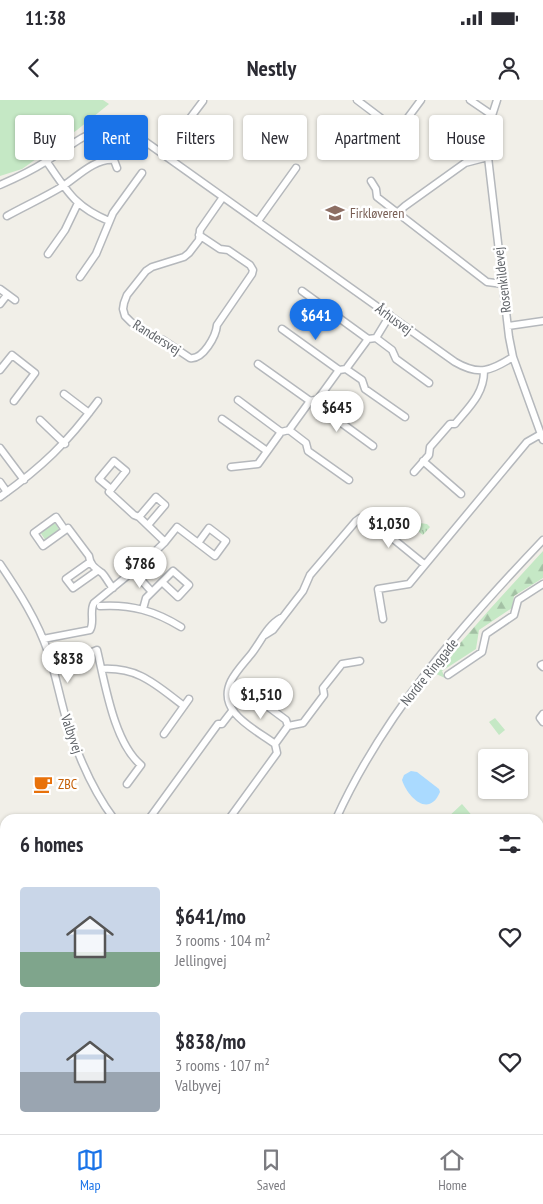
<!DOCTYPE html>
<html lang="en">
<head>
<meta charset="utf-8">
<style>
	body { margin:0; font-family:"PT Sans Narrow",sans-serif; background:#f2f2f3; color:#2b2b33; height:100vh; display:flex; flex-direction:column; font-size:19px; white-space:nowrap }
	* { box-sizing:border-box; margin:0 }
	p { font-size:16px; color:#7c7c81 }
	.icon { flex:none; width:28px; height:28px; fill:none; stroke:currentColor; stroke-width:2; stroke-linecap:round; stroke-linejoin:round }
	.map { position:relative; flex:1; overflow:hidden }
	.side { position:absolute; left:0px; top:714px; width:544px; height:321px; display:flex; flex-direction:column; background:#fff; border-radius:15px 15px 0 0; box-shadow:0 1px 4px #0004 }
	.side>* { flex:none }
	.guide { position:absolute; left:15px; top:15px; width:514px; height:45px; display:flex; gap:10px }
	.fabs { position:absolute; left:478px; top:649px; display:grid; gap:10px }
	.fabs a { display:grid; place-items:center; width:50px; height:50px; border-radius:5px; background:#fff; box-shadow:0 1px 4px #0004; font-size:25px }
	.price { position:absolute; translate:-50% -42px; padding:0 11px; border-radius:18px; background:#fff; color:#222; font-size:16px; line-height:32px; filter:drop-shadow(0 1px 2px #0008) }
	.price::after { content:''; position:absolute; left:50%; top:30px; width:15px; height:11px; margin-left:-8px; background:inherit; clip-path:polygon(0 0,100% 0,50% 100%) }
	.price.on { background:#1a73e8; color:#fff }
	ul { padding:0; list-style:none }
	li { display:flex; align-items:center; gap:15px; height:125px; padding:0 20px }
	li span { display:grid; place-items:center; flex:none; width:140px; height:100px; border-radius:5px; color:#555 }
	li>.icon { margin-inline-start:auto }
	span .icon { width:60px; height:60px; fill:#fffc; stroke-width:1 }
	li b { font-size:21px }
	h2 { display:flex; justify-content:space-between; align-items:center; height:60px; padding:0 20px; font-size:21px }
	.tag { padding:0 18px; border-radius:5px; background:#fff; box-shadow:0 1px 4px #0004; font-size:18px; line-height:45px }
	.tag.on { background:#1a73e8; color:#fff }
	.status { display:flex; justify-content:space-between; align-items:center; height:35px; padding:0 25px; background:#fff; direction:ltr }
	.status svg { height:14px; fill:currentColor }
	header { display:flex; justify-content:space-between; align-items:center; height:65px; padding:0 20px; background:#fff; font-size:22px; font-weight:700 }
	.menu { display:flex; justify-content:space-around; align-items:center; height:70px; border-top:1px solid #e1e1e2; background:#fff; font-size:14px; color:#7c7c81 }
	.menu a { display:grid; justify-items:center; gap:2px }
	.menu .on { color:#1a73e8 }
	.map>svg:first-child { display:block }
</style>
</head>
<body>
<div class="status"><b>11:38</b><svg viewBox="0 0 49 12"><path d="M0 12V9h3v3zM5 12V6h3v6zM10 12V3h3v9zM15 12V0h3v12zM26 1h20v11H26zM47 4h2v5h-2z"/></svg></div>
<header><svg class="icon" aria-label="back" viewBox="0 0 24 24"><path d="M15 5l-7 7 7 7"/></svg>Nestly<svg class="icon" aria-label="person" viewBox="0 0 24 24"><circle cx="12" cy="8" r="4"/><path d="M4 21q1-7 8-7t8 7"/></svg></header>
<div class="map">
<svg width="543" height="1034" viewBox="0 0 543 1034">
	<defs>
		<pattern id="forest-firs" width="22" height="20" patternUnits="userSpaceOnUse" patternTransform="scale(1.25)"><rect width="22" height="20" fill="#c5e8c5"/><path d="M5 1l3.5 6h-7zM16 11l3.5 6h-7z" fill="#a3c0a4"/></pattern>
		<pattern id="park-tufts" width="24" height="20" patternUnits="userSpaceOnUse" patternTransform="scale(1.25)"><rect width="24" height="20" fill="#c5e8c5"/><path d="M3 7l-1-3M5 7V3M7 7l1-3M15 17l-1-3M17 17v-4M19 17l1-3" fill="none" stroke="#a3c0a4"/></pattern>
	</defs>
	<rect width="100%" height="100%" fill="#f1efe8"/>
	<path fill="#c5e8c5" d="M 0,0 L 103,0 L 109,4 L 77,30 L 22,69 L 0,76 Z
		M 495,618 L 505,630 L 499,635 L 489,622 Z
		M 462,704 L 475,719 L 446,719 Z
		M 539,790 L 543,795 L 543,838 L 539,842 Z"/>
	<path fill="url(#forest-firs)" d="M 543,451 L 543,478 L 514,496 L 512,508 L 479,530 L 476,549 L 442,571 L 445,578 L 434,573 L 490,509 Z"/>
	<path fill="url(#park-tufts)" d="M 55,423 L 60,431 L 46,441 L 40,432 Z
		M 420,423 L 427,424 L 430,427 L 423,435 L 414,428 Z"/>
	<path fill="#aadaff" d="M 411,671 L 417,672 L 439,689 L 440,692 C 429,718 408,698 402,680 L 404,675 Z"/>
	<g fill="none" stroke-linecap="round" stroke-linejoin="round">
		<g stroke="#b5b8bc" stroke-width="9">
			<path id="minor" d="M 357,0 L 398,31 L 421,0
				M 470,0 L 492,15
				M 497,0 L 488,28 L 488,57 L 509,237 L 513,257 L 543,340
				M 180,31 L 198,45
				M 163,54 L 203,1
				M 47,62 C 67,91 75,107 109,121
				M 371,81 L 376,89 L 377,97 L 487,182 L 503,184
				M 0,85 C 16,78 31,71 45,62 C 82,40 97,16 143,40 L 455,262 C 479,276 491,271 513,257
				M 397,113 L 405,106 L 465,63 L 488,57
				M 7,116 C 25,106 45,97 63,86 C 77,77 95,58 114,60 L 117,68
				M 258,121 L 296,68
				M 199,135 L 220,149 L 228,150 L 250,165 L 253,170 L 252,174 L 217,225 C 216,236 203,260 190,258 L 163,240 L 154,238 L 131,222 L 125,216 L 123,209 L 124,203 L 127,195 L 146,171 L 152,167 L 184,157 L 189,153 L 199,140 L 200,130 L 223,97
				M 48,154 L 65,130 L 78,103
				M 80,177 L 96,154 L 113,113 L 142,73
				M 0,189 L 15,200
				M 302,191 L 368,239
				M 0,204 L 7,195
				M 508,226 L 543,221
				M 282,229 L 339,270
				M 376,238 L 392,250 L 396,259 L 429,283
				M 258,264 L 310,301
				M 346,269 L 362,280 L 365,289 L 405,317
				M 0,270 L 12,255 L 35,273 L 14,301
				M 64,294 L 89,313
				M 318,299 L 335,312 L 336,319 L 373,346
				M 238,300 L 281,332
				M 222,319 L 267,351
				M 40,320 L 65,344
				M 289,330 L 306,343 L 308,351 L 349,380
				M 0,348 L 24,380
				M 423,361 L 461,394
				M 231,367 L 258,364 L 281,332 L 289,330 L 310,301 L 318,299 L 339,270 L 346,269 L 368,239 L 376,238 L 390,215
				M 414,372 L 429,355 L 430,347 L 450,324 L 455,324 C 469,307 484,294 484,271
				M 0,382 L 7,392
				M 111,389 L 99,379 L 114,361 L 126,371 L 109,392 L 134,415 L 139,417 L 165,442
				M 0,397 C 42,367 67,343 98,301
				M 139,417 L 156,397 L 165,405 L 148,425
				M 65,430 L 56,417 L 34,433 L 43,446 L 68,428 L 89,456 C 90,465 95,468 102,473 C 106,477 109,484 113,488
				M 90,462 L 66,479 L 73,488 L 97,471
				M 0,464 C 19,492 37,520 48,552 C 56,575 60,599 67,622 C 78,656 93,691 114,719
				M 134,472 L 152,492
				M 100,506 C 131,504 155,511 181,527
				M 143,509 L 146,498 L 162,482 L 178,497 L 189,485 L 173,471 L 162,482
				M 383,519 L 378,489 L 409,484 L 527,342 L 541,334
				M 265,535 L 273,530 L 303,491 L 310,475 L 356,421 L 360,418 L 370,420 L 424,464
				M 43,539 L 90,530 C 95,522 89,511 94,503 L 143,463 L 165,442 L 177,427 L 215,456 L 226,441 L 209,428 L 198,443
				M 543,564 L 541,565 L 543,567
				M 53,569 L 97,550 C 105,583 114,643 141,665 L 127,684
				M 102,569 C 139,567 156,585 184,606
				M 448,575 L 482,552 L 486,534 L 514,515 L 518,500 L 543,484
				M 248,596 L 259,604 L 263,603 L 286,620 L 288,626
				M 543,614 L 540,618 L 543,622
				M 164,634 L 189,599
				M 275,644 C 255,629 216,612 231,581 C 236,571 245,562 252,553 C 261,541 268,525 281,518
				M 275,644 L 288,626 L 303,623 L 324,595 L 323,588 L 342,564 L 360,561
				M 149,719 L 218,624 L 222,624 L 232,611
				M 229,719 L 277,653 L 275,644
				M 336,719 C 384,613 463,524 543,440
				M 0,770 L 5,774
				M 0,789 L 5,786
				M 539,882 L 543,887
				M 539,966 L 543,971
				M 0,990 L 5,983
				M 276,1030 L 280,1034
				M 404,1030 L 408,1034
				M 504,1030 L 508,1034
				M 180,1034 L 181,1030
				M 260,1034 L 263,1030"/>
		</g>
		<use href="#minor" stroke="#fff" stroke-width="6"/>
	</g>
	<defs>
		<g id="school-bare" transform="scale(1.5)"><path d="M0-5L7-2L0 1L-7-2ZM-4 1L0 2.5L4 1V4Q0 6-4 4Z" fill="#8d6e63" stroke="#fff" stroke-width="2.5" paint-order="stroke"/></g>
		<g id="cafe-bare" transform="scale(1.5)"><path d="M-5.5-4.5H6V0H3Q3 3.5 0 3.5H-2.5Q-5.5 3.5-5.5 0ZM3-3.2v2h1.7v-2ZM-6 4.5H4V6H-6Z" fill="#e8710a" stroke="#fff" stroke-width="2.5" paint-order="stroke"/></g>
	</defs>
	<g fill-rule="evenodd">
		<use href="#school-bare" x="335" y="113"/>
		<use href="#cafe-bare" x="43" y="684"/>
	</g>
	<g text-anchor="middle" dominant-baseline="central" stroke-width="5" stroke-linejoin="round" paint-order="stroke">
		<g font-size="14" fill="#785e54" stroke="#fff" text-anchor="start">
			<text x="350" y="113">Firkløveren</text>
		</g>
		<g font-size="14" fill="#5f6368" stroke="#fff">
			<text transform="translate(502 180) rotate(-97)">Rosenkildevej</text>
			<text transform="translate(394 219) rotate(36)">Århusvej</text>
			<text transform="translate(157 237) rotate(32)">Randersvej</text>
			<text transform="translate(429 572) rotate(-51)">Nordre Ringgade</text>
			<text transform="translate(72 634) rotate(71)">Valbyvej</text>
		</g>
		<g font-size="14" fill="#c56008" stroke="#fff" text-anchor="start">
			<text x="58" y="684">ZBC</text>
		</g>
	</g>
</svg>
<div class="fabs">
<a><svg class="icon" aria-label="layers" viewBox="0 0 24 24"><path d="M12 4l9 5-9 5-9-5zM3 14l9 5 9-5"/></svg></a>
</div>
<b class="price on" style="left:316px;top:241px">$641</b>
<b class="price" style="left:337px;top:333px">$645</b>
<b class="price" style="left:389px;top:449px">$1,030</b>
<b class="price" style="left:140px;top:489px">$786</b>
<b class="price" style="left:68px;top:584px">$838</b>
<b class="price" style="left:261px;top:620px">$1,510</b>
<div class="guide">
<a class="tag">Buy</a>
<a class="tag on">Rent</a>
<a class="tag">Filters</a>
<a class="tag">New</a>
<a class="tag">Apartment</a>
<a class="tag">House</a>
</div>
<section class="side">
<h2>6 homes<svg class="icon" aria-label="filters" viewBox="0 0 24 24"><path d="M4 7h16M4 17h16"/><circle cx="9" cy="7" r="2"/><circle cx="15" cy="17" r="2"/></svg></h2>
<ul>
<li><span style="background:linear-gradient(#c9d6e8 65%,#7fa58c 0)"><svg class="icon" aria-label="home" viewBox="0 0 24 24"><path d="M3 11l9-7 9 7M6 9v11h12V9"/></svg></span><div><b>$641/mo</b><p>3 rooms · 104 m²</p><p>Jellingvej</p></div><svg class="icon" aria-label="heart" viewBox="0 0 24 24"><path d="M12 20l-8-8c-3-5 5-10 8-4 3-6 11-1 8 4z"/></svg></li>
<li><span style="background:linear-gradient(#c9d6e8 60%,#9aa5b1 0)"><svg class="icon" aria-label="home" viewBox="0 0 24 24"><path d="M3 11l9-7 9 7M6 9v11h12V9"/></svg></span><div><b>$838/mo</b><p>3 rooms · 107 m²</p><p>Valbyvej</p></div><svg class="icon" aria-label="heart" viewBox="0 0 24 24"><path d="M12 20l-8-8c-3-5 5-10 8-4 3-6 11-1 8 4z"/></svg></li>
</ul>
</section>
</div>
<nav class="menu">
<a class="on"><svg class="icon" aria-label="map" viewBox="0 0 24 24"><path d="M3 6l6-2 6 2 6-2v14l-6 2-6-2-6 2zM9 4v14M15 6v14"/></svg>Map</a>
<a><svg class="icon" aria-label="saved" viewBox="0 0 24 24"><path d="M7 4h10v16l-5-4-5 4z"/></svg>Saved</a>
<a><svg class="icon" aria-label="home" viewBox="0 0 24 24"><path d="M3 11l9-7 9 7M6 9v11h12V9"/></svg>Home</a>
</nav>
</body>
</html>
